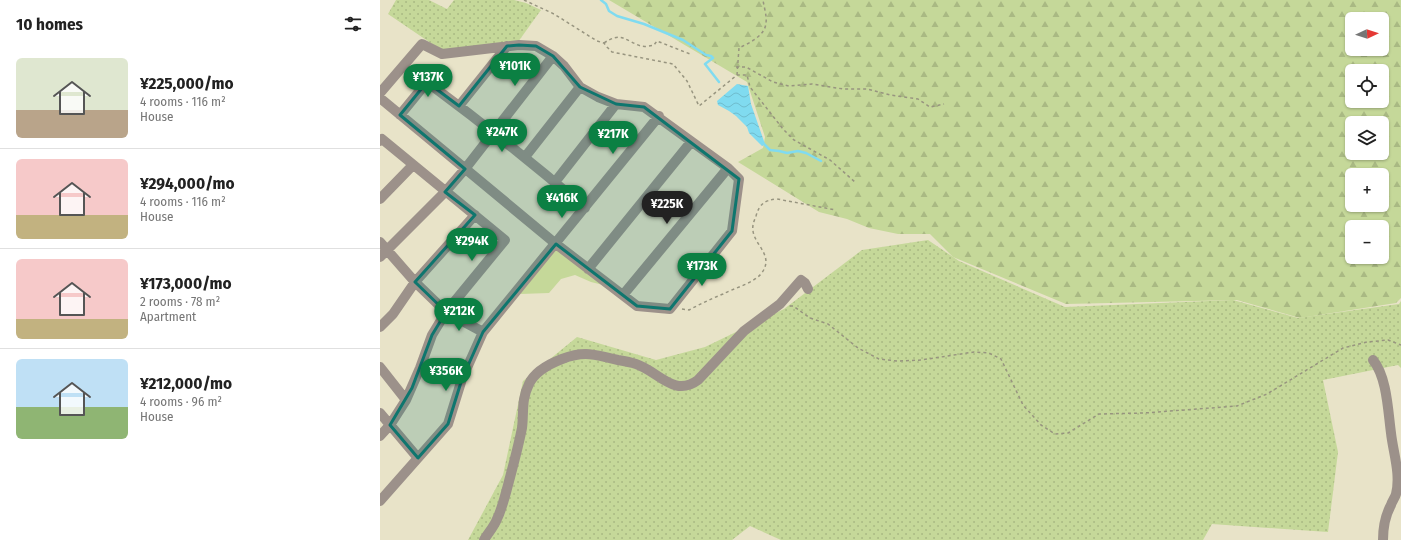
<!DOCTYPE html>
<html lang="en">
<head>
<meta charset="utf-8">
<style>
	body { margin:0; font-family:"Fira Sans Condensed",sans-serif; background:#f2f2f2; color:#222; height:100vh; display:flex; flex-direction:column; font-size:15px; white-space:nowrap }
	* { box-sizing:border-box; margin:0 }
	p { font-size:13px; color:#767676 }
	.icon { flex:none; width:22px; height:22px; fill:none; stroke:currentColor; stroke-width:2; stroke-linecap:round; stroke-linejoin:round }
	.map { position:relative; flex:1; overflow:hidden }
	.details { display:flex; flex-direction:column; background:#fff; width:380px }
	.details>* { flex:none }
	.needle { width:26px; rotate:86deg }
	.tools { position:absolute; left:965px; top:12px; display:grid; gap:8px }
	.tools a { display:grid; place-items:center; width:44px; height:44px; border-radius:6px; background:#fff; box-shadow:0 1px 3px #0004; font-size:20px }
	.price { position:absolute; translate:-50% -34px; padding:0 9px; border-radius:14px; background:#0b8043; color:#fff; font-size:13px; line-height:26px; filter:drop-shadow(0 1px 2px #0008) }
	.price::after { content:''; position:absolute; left:50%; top:24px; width:12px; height:9px; margin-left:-6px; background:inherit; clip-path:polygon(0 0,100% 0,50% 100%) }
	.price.selected { background:#222; color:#fff }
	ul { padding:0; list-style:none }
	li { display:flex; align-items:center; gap:12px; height:100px; padding:0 16px }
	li+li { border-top:1px solid #e0e0e0 }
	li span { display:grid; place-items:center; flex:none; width:112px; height:80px; border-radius:6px; color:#555 }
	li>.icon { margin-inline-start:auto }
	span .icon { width:48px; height:48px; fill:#fffc; stroke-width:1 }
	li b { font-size:17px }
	h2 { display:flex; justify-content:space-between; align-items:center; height:48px; padding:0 16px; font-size:17px }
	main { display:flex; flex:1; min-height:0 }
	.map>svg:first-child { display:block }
</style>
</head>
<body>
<main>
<section class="details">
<h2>10 homes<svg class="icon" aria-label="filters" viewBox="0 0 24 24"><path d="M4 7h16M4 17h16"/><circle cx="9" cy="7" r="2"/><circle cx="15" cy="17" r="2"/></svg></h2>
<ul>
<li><span style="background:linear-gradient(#dfe7d0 65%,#b9a48a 0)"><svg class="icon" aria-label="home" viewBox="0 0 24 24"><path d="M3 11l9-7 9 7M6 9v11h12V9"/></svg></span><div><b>¥225,000/mo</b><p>4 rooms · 116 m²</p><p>House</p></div></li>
<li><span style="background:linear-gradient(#f6c9c9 70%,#c2b280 0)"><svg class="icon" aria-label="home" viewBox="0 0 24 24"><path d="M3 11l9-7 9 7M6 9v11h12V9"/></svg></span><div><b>¥294,000/mo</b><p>4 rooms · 116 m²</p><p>House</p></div></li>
<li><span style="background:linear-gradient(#f6c9c9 75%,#c2b280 0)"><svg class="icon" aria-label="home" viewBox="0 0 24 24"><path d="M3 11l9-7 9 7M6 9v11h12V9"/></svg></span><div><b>¥173,000/mo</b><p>2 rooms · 78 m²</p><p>Apartment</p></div></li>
<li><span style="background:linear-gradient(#bfe0f5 60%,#8fb573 0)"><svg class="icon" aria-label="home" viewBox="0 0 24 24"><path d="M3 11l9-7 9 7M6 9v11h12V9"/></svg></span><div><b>¥212,000/mo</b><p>4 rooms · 96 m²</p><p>House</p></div></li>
</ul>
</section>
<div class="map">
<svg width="1021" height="540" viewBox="0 0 1021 540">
	<defs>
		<pattern id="grass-dots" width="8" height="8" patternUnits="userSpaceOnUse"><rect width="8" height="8" fill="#c5d899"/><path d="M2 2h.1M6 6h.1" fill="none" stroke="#a9b983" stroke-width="1.8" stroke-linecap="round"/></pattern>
		<pattern id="forest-firs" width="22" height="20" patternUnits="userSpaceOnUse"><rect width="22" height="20" fill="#c5d899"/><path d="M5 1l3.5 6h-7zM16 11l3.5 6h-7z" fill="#a9b983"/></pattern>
		<pattern id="water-waves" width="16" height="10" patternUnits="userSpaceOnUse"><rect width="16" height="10" fill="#80dbf0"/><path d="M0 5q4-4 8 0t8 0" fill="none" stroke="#6fbccd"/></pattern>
	</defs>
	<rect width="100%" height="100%" fill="#e8e3c8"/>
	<path fill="url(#grass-dots)" d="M 16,0 L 49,0 L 67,9 L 74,0 L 134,0 L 146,3 L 161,10 L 138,42 L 61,50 L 8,14 Z
		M 548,240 L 579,261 L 685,307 L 853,300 L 918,318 L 1019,304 L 1021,301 L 1021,368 L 1018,365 L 943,380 L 958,452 L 948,532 L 832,524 L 823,540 L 401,540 L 370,526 L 352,540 L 88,540 L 123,475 L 143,381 L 197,337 L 276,360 L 325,347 L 404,309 L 482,250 Z"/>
	<path fill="url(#forest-firs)" fill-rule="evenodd" d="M 229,0 L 1021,0 L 1021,298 L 1016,303 L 920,318 L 857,300 L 686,304 L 573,257 L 550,234 L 518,234 L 489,228 L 467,219 L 439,212 L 358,162 L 383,148 L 385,137 L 367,82 ZM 972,19 L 1002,19 L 1002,49 L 972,49 ZM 972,71 L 1002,71 L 1002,101 L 972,101 ZM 972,123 L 1002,123 L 1002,153 L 972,153 ZM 972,175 L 1002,175 L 1002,205 L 972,205 ZM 972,227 L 1002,227 L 1002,257 L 972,257 Z"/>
	<path fill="#c5d899" d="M 177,248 L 227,286 L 211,282 L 195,275 L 181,279 L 169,293 L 140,294 Z"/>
	<path fill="url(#water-waves)" d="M 357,84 L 368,86 L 371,104 L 385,144 L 382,146 L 369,133 L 367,127 L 356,116 L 349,111 L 338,105 L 337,101 Z"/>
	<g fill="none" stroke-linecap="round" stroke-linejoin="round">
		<path stroke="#80dbf0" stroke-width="2.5" d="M 221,0 L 226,4 L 229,11 L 237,16 L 264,24 L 303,40 L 326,55 L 331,56 L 333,58 L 325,64 L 339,82
			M 383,143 L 390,150 L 399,151 L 407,153 L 418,151 L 426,153 L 441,161"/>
		<path stroke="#97947f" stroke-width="1.5" stroke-dasharray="3 3" stroke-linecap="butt" d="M 144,0 L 174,14 L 217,41 L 224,43 L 227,47 L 232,52 L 293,64 L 307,81 L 319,106 L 357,75 L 367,75 L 370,87 L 403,129 L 414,140 L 450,160 L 475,182
			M 224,43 C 242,31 245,41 261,46 C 265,47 270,46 274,45 L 277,41 L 310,54
			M 356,67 L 366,67 L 393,82 L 409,86 L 432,84 L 463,89 L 487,89 L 510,95 L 538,99 L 550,107 L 564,104
			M 357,75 L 359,48 C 369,43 385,36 386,23 C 387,16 384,7 383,0
			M 410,306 L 413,306 L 430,318 L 448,324 L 478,348 L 499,359 L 517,361 L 541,360 L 594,352 L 609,353 L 621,359 L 643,405 L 661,425 L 675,434 L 688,433 L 719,414 L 764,413 L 857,406 L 887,394 L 963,348 L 987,342 L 1008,340 L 1021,345
			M 302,309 L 309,310 C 320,304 331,299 343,294 C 354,288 372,284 381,274 C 395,256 375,246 373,231 C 372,226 374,221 376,216 C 379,205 384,200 397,199 L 456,210"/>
		<path stroke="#9c918a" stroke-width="10" d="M 0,93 L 42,44 L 62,54 L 139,45 L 156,46 L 173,56 L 184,66 L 200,87 L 218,97 L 236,104 L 264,107 L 348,168 L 359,179 L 352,231 L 290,309 L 257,306 L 176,244 L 0,98
			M 79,106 L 127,46
			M 20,115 L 47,82 C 101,122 154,164 205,208
			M 0,141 L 2,139 L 125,240 L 66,312 L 52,335 L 40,368 L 26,400 L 10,425 L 0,436
			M 145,157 L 200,87
			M 175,182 L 236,104
			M 0,199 L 33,165
			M 0,242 L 35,282 L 66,312 L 103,332
			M 0,257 L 65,192 L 85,169 L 173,56
			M 208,269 L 311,142
			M 243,295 L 348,168
			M 0,327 L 13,314 L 35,282 L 95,215
			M 993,360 C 1007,377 1008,411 1011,433 C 1013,452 1021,474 1016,494 C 1015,498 1012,501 1011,505 C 1005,516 1003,528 1003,540
			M 0,367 L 26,400
			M 0,413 L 38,458
			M 0,501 L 68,424 L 82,379 L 103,332 L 279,116
			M 104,540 C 108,533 114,527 117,519 C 122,509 125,496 128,485 C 133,466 138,448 142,428 C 144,412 141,400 149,384 C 155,371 169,364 182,359 C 206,350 214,355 238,360 C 244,361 250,362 256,364 C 278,371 294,398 318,380 L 364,331 L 400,304 L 421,280 L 425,283 L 428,289"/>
	</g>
	<path fill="#0f766e" fill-opacity="0.2" stroke="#0f766e" stroke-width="3" stroke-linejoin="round" d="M 139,45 L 156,46 L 173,56 L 200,87 L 236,104 L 264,107 L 359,179 L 352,231 L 290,309 L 257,306 L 176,244 L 103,332 L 82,379 L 68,424 L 38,458 L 10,425 L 32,388 L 52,335 L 66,312 L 35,282 L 95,215 L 65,192 L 85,169 L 20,115 L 47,82 L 79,106 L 127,46 Z"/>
</svg>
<div class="tools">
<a><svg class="needle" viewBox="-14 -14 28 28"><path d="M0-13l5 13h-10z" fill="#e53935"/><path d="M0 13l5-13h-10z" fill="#767676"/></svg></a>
<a><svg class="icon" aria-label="locate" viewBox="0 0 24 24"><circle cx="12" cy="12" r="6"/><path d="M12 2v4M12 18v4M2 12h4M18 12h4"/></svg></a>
<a><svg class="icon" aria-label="layers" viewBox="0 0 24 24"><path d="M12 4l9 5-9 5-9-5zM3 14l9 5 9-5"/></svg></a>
<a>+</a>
<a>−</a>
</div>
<b class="price" style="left:135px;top:87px">¥101K</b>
<b class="price" style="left:48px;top:98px">¥137K</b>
<b class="price" style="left:122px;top:153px">¥247K</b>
<b class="price" style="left:233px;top:155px">¥217K</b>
<b class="price" style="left:182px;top:219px">¥416K</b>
<b class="price selected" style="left:287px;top:225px">¥225K</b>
<b class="price" style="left:92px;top:262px">¥294K</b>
<b class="price" style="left:322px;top:287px">¥173K</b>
<b class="price" style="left:79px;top:332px">¥212K</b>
<b class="price" style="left:66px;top:392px">¥356K</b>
</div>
</main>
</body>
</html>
